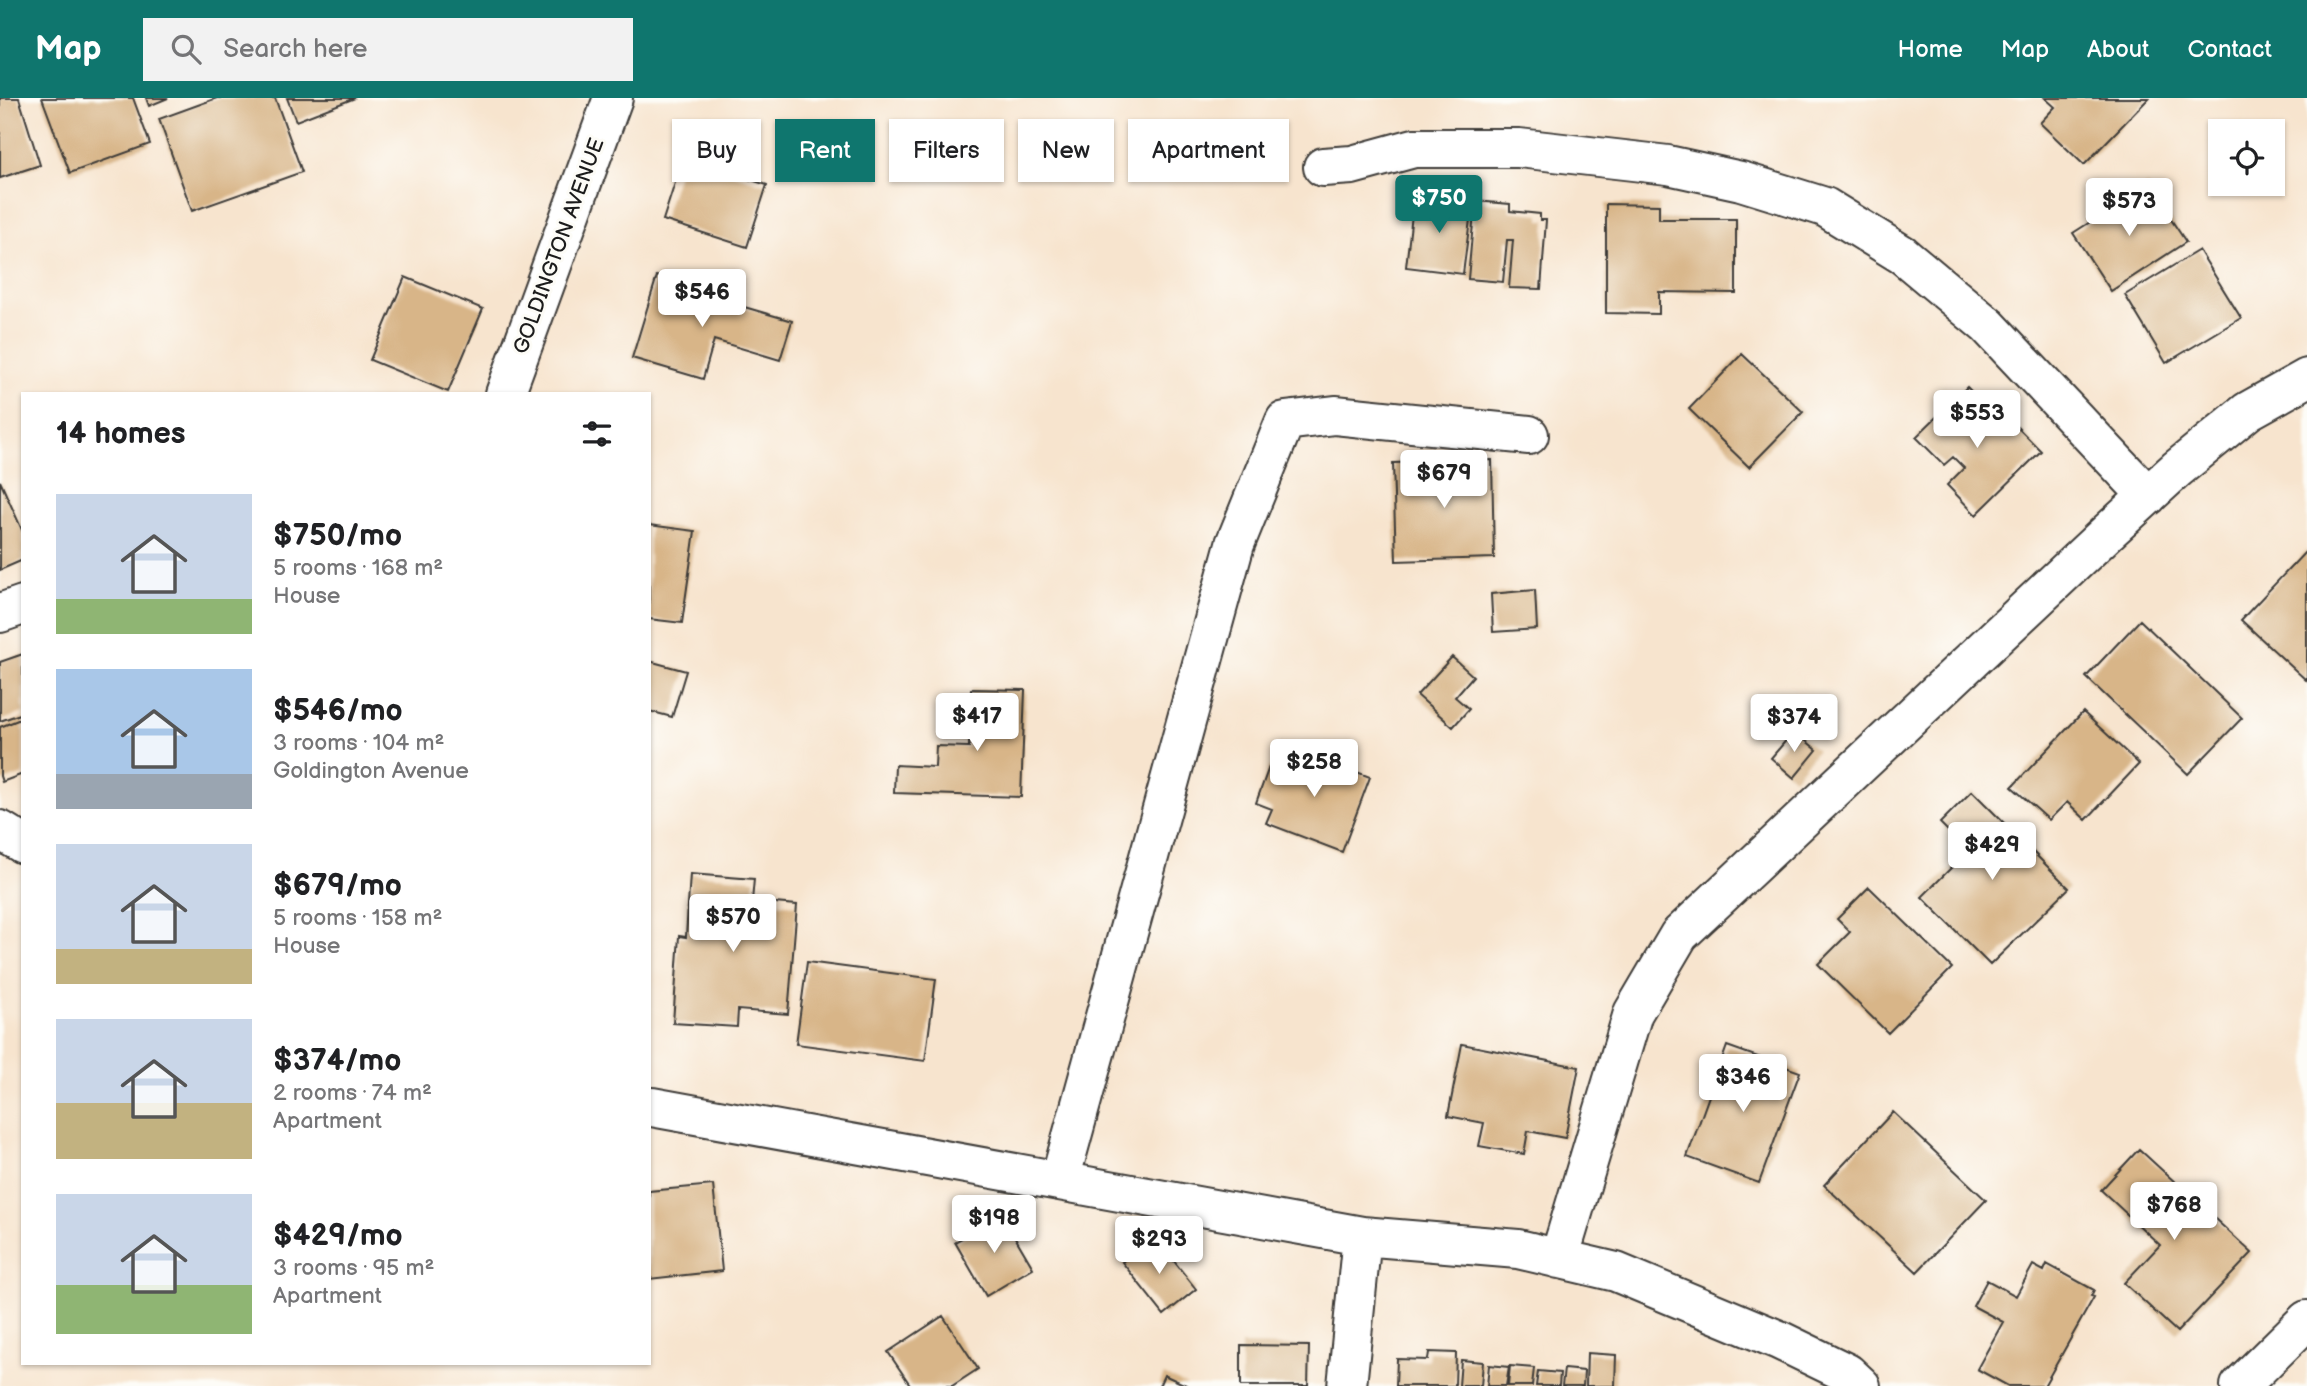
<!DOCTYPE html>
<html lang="en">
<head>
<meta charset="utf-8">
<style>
	body { margin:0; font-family:"Balsamiq Sans",sans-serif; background:#f2f2f2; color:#202124; height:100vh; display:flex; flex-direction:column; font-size:26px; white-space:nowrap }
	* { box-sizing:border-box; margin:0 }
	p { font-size:23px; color:#757577 }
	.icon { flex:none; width:38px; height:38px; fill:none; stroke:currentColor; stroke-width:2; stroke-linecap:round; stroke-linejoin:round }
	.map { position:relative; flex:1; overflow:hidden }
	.details { position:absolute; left:21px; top:294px; width:630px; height:973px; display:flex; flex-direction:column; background:#fff; border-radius:0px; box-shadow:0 2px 5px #0004 }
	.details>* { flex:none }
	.guide { position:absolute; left:672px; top:21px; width:665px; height:63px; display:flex; gap:14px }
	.buttons { position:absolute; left:2208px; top:21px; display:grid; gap:14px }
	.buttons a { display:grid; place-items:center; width:77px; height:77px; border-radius:0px; background:#fff; box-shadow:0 2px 5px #0004; font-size:35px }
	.price { position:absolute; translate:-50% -60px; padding:0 16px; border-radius:7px; background:#fff; color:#222; font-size:23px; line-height:46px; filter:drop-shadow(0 2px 4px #0008) }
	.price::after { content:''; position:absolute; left:50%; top:42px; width:21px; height:16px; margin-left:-10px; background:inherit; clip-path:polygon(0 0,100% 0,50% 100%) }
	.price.current { background:#0f766e; color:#fff }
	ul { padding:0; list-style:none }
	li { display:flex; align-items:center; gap:21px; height:175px; padding:0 35px }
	li span { display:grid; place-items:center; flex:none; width:196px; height:140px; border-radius:0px; color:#555 }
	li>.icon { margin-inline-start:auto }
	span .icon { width:84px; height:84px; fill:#fffc; stroke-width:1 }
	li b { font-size:30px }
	h2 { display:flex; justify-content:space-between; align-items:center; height:84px; padding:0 35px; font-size:30px }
	.chip { padding:0 24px; border-radius:0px; background:#fff; box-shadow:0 2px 5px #0004; font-size:24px; line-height:63px }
	.chip.current { background:#0f766e; color:#fff }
	header { display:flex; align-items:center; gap:42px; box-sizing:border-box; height:98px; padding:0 35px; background:#0f766e; color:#fff }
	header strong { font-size:33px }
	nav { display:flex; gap:38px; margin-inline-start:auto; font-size:24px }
	.search { width:490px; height:63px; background:#f2f2f2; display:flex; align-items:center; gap:18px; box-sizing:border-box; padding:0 24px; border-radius:0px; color:#757577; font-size:26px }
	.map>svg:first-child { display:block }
</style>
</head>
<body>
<header>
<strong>Map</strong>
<div class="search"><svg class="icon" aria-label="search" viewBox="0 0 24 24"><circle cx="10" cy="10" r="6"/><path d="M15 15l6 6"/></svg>Search here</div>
<nav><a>Home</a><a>Map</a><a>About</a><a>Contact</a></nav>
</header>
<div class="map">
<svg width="2307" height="1288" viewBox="0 0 2307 1288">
	<rect width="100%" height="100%" fill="#fdfcf7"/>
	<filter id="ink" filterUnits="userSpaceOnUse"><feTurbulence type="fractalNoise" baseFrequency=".0143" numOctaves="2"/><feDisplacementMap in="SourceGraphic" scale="14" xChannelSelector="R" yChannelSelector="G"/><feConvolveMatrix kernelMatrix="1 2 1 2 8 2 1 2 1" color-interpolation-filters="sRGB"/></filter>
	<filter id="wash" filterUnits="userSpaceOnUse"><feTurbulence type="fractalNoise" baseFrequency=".00686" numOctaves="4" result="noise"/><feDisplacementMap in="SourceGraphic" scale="28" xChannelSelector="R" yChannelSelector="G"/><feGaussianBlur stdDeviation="1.57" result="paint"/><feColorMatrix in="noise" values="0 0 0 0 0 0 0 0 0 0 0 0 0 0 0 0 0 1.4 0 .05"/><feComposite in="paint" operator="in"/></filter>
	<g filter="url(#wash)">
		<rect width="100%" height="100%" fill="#f7e4ce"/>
		<g id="blocks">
			<path fill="#d8b588" d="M 0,0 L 19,0 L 40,67 L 0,80 Z
				M 42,0 L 133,0 L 150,46 L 70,75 Z
				M 146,0 L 168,0 L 149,8 Z
				M 217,0 L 275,0 L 302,74 L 192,113 L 159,21 Z
				M 287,0 L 355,0 L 296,23 Z
				M 2045,0 L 2149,0 L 2084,67 L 2040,25 L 2055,9 Z
				M 683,60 L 767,87 L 747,149 L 663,122 Z
				M 2148,87 L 2186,144 L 2111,193 L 2073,135 Z
				M 1414,99 L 1472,106 L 1463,176 L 1406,169 Z
				M 1475,103 L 1510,106 L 1510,113 L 1540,116 L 1540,122 L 1546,122 L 1541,191 L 1509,190 L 1513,142 L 1507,142 L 1503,184 L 1468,181 Z
				M 1606,106 L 1659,107 L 1659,121 L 1736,121 L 1736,195 L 1659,194 L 1659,216 L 1606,215 Z
				M 2199,152 L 2241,220 L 2166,265 L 2125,197 Z
				M 657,178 L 729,200 L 727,204 L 792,223 L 780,262 L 714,242 L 703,281 L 632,260 Z
				M 405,179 L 483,211 L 448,294 L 370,262 Z
				M 1742,256 L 1803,314 L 1749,369 L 1689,311 Z
				M 1967,289 L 1995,318 L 1990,323 L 2002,334 L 2012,324 L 2041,353 L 1976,417 L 1947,387 L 1964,370 L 1953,359 L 1944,367 L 1916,339 Z
				M 1492,362 L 1494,460 L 1396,463 L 1393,365 Z
				M 0,383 L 23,434 L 23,462 L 0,472 Z
				M 649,427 L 695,433 L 682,525 L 649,521 Z
				M 2307,452 L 2307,583 L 2241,522 Z
				M 1535,492 L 1537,531 L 1493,534 L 1491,496 Z
				M 2140,522 L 2242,620 L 2188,676 L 2086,579 Z
				M 23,556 L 23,615 L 0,623 L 0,564 Z
				M 1452,559 L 1473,578 L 1455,599 L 1469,611 L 1453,629 L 1417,597 Z
				M 649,563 L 686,573 L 672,619 L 649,613 Z
				M 971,591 L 1025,592 L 1021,699 L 894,695 L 895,667 L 935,669 L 936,648 L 969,649 Z
				M 2083,614 L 2139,666 L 2086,722 L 2067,704 L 2049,722 L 2012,689 Z
				M 23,620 L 23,676 L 2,684 L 0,678 L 0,629 Z
				M 1794,633 L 1817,652 L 1794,680 L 1771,660 Z
				M 1294,650 L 1370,679 L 1342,754 L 1266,725 L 1272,711 L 1256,705 L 1269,669 L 1285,675 Z
				M 1972,693 L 2069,790 L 1990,867 L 1922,799 L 1968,753 L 1940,725 Z
				M 690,776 L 754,781 L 752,803 L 797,807 L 788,916 L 738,912 L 737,929 L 673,925 L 679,838 L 686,839 Z
				M 1869,789 L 1952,870 L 1888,935 L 1818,866 L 1850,834 L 1837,821 Z
				M 807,864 L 936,881 L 925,963 L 796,946 Z
				M 1462,946 L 1579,969 L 1565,1040 L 1528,1033 L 1524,1056 L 1479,1048 L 1484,1025 L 1448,1018 Z
				M 1727,948 L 1800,974 L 1759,1085 L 1687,1059 Z
				M 1893,1014 L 1986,1102 L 1917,1174 L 1824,1087 Z
				M 2139,1051 L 2252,1155 L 2177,1234 L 2124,1185 L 2160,1147 L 2101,1092 Z
				M 713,1087 L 722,1173 L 649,1181 L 649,1093 Z
				M 1002,1117 L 1033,1170 L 986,1198 L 955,1144 Z
				M 1154,1138 L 1196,1191 L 1164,1217 L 1122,1164 Z
				M 2047,1166 L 2094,1192 L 2091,1198 L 2094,1199 L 2044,1288 L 2008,1288 L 1977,1271 L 2003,1224 L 1973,1208 L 1987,1182 L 2016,1198 L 2033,1167 L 2044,1173 Z
				M 943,1218 L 978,1271 L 952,1288 L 911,1288 L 888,1254 Z
				M 1241,1247 L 1309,1248 L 1308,1288 L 1241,1288 Z
				M 1429,1254 L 1456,1255 L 1455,1288 L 1396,1288 L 1397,1261 L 1428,1262 Z
				M 1587,1255 L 1616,1257 L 1615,1288 L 1586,1288 Z
				M 1461,1262 L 1483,1264 L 1481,1288 L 1459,1288 Z
				M 1489,1267 L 1509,1269 L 1506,1288 L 1487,1288 Z
				M 1510,1268 L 1534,1270 L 1532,1288 L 1508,1288 Z
				M 1564,1271 L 1584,1273 L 1583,1288 L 1562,1288 Z
				M 1538,1273 L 1560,1275 L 1559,1288 L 1536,1288 Z
				M 1164,1277 L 1188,1288 L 1159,1288 Z"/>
		</g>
	</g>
	<g filter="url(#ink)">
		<use href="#blocks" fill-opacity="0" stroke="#3d3a37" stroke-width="2"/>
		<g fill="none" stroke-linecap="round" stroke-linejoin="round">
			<g stroke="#3d3a37" stroke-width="42">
				<path id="minor" d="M 1323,69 L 1352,67 L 1414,50 L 1519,50 L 1668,67 L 1741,83 L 1825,109 L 1903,157 L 1988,228 L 2148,398
					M 505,296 L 613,0
					M 0,515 L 23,507
					M 0,732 L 23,746
					M 652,1009 L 1362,1138 L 1518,1151 L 1616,1174 L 1779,1242 L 1847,1275 L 1861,1288
					M 1060,1082 L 1235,446 L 1285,323 L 1335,317 L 1529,337
					M 1559,1161 L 1633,915 L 1679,837 L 2109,433 L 2177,371 L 2248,313 L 2307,280
					M 1347,1288 L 1362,1138
					M 2240,1288 L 2307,1222"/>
			</g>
			<use href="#minor" stroke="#fff" stroke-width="38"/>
		</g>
	</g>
	<g text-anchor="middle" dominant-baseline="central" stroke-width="6" stroke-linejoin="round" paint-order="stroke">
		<g font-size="21" fill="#1c1c1c" stroke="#fdfcf7">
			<text transform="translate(559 148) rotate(-70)">GOLDINGTON AVENUE</text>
		</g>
	</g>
</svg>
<div class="buttons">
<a><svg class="icon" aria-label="locate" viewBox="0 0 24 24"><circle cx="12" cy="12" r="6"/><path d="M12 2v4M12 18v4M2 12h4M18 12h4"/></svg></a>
</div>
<b class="price current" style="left:1439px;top:137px">$750</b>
<b class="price" style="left:2129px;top:140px">$573</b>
<b class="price" style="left:702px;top:231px">$546</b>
<b class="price" style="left:1977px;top:352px">$553</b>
<b class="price" style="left:1444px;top:412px">$679</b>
<b class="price" style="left:977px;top:655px">$417</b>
<b class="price" style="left:1794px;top:656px">$374</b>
<b class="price" style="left:1314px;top:701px">$258</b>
<b class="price" style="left:1992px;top:784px">$429</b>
<b class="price" style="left:733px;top:856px">$570</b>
<b class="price" style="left:1743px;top:1016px">$346</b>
<b class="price" style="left:2174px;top:1144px">$768</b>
<b class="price" style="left:994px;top:1157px">$198</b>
<b class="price" style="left:1159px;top:1178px">$293</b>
<div class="guide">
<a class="chip">Buy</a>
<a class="chip current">Rent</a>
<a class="chip">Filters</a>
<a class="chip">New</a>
<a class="chip">Apartment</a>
</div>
<section class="details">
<h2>14 homes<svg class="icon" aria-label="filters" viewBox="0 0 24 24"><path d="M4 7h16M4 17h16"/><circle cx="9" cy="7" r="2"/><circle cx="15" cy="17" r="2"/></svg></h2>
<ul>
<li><span style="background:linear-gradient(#c9d6e8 75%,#8fb573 0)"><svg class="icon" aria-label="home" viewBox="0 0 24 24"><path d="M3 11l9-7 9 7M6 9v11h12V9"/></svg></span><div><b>$750/mo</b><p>5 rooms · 168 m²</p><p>House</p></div></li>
<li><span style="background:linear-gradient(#a9c7e8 75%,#9aa5b1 0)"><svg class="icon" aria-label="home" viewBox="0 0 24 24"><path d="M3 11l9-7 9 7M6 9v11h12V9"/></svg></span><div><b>$546/mo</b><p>3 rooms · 104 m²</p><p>Goldington Avenue</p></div></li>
<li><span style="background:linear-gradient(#c9d6e8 75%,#c2b280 0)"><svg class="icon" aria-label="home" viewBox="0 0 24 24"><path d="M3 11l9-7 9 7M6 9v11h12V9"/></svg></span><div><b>$679/mo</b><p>5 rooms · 158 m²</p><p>House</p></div></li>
<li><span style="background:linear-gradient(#c9d6e8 60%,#c2b280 0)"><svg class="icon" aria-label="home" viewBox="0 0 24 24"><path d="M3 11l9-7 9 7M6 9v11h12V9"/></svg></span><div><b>$374/mo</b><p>2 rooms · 74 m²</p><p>Apartment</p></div></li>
<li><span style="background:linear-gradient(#c9d6e8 65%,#8fb573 0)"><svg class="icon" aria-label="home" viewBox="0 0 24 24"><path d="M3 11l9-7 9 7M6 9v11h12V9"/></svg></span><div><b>$429/mo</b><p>3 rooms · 95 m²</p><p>Apartment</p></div></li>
</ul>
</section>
</div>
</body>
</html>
